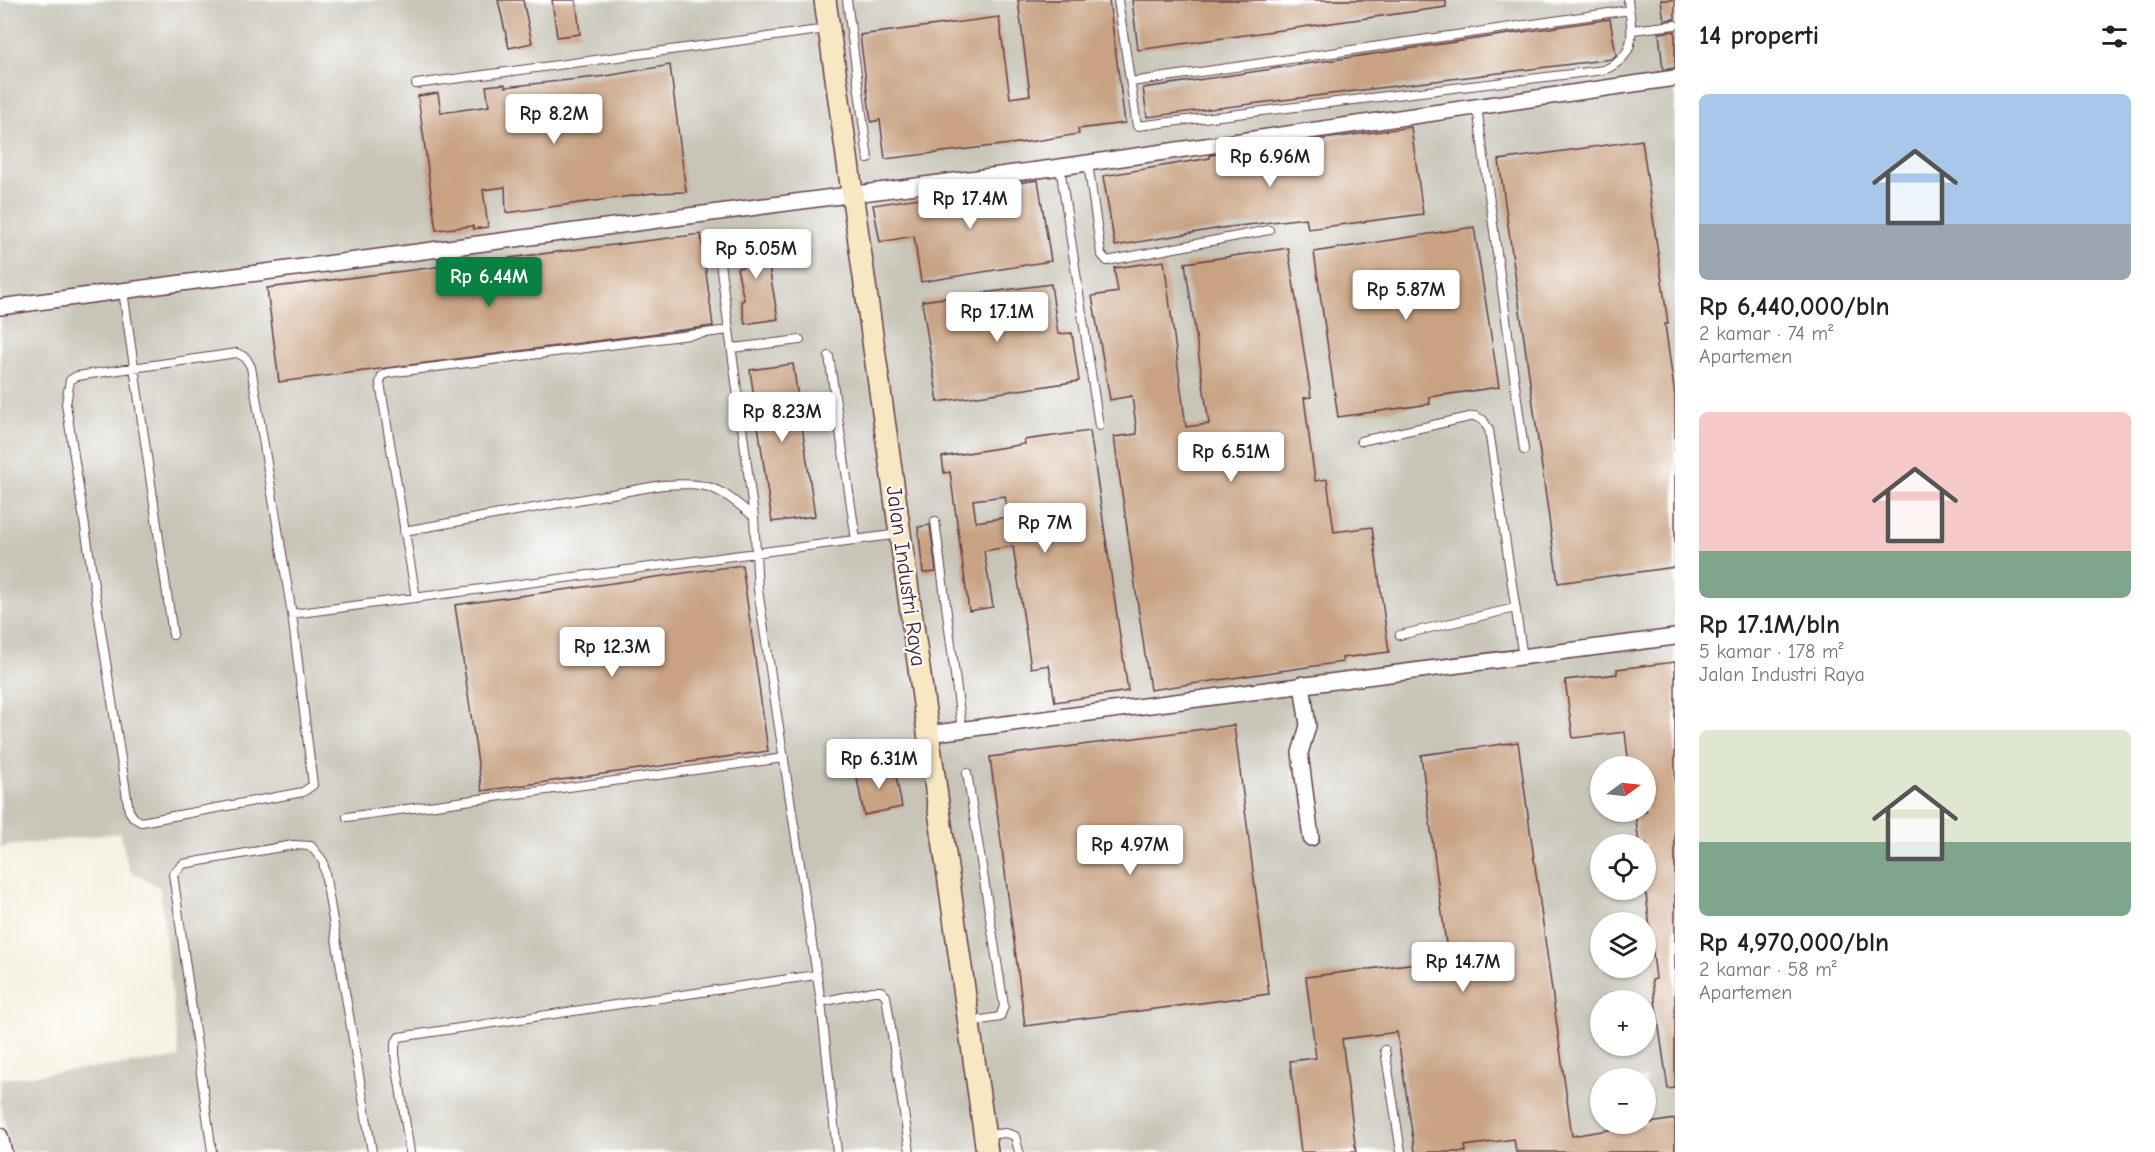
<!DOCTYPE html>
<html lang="id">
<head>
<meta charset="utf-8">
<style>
	body { margin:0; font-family:"Comic Neue",sans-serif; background:#f2f2f2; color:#222; height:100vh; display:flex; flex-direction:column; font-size:22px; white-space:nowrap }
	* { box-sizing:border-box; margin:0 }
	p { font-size:20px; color:#767676 }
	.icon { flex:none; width:33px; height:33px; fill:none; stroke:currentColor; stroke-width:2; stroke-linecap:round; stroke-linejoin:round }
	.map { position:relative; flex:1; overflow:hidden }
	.details { display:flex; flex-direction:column; background:#fff; width:480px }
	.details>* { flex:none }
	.needle { width:39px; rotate:75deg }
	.fabs { position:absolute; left:1590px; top:756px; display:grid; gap:12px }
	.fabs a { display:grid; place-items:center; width:66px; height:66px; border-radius:50%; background:#fff; box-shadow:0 2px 4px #0004; font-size:30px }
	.price { position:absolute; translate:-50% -51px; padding:0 14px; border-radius:6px; background:#fff; color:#222; font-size:20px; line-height:39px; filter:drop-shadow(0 2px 3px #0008) }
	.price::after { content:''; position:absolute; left:50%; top:36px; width:18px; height:14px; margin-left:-9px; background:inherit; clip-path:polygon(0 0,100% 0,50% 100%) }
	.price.active { background:#0b8043; color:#fff }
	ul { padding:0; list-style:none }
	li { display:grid; align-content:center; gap:12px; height:318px; padding:0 24px }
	li span { display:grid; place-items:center; height:186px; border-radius:9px; color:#555 }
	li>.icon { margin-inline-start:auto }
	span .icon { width:108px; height:108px; fill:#fffc; stroke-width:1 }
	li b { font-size:26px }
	h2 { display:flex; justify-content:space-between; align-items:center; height:72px; padding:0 24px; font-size:26px }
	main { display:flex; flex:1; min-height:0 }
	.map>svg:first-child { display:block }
</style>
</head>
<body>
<main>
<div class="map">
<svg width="1675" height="1152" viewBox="0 0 1675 1152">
	<rect width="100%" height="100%" fill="#fff"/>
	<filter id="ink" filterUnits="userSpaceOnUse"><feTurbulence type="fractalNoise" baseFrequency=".0167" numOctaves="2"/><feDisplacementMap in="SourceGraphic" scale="12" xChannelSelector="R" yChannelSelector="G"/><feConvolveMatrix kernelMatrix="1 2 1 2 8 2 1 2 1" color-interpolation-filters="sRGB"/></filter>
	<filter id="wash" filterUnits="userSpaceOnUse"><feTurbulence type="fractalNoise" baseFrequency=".008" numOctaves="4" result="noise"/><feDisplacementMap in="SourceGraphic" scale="24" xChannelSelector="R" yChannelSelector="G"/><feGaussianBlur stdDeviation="1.35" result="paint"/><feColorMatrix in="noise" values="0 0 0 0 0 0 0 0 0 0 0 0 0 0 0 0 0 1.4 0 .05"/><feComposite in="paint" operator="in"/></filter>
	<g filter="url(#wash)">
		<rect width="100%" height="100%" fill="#f4f0df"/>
		<path fill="#c8c4b8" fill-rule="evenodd" d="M 0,0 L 1675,0 L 1675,1152 L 11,1152 L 0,1102 L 0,1079 L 179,1058 L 160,888 L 129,870 L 120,833 L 0,847 ZM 1600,766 L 1646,766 L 1646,812 L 1600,812 ZM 1600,844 L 1646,844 L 1646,890 L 1600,890 ZM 1600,922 L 1646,922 L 1646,968 L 1600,968 ZM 1600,1000 L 1646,1000 L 1646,1046 L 1600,1046 ZM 1600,1078 L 1646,1078 L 1646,1124 L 1600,1124 Z"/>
		<g id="blocks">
			<path fill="#c8a282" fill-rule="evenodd" d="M 498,0 L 523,0 L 532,43 L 509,48 Z
				M 552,0 L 576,0 L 580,34 L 557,37 Z
				M 1018,0 L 1109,0 L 1125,123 L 1078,129 L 1079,134 L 1035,141 L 885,159 L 880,120 L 871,122 L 860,35 L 999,17 L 1010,98 L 1030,95 Z
				M 1132,0 L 1446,0 L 1446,7 L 1138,50 Z
				M 1661,0 L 1675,0 L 1675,19 L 1664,20 Z
				M 1610,19 L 1616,55 L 1612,59 L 1147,117 L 1143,88 Z
				M 1675,31 L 1675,68 L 1663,70 L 1659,33 Z
				M 670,65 L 686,192 L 653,193 L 506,213 L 505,187 L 483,190 L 488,227 L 473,229 L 473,226 L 436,230 L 418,96 L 438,93 L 441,113 L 489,106 L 486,86 L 505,84 L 505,87 L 606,76 Z
				M 1411,127 L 1423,214 L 1308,229 L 1306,218 L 1221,228 L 1115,246 L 1103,176 L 1210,158 L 1210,155 Z
				M 1642,140 L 1668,324 L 1665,324 L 1675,396 L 1675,567 L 1558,583 L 1499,160 Z
				M 1038,180 L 1051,261 L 921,282 L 914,236 L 880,242 L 873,205 Z
				M 1474,227 L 1499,387 L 1429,397 L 1430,404 L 1338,417 L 1314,252 Z
				M 766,232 L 769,249 L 766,250 L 778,319 L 745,324 L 741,301 L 744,300 L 737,268 L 743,267 L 737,238 Z
				M 701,234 L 713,326 L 279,382 L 267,288 L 493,260 L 495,274 L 510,272 L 509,258 Z
				M 1288,248 L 1311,397 L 1304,398 L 1315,481 L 1327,479 L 1334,532 L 1372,527 L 1389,652 L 1342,658 L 1343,662 L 1150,690 L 1114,437 L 1137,434 L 1132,396 L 1110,400 L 1092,296 L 1118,292 L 1114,268 L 1164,261 L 1186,427 L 1209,424 L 1185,263 Z
				M 1051,284 L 1058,334 L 1072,333 L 1079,381 L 938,402 L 922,301 Z
				M 793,364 L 815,516 L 772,522 L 750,370 Z
				M 1090,431 L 1128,691 L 1055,702 L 1049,665 L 1031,668 L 1013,546 L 984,551 L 993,607 L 969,611 L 950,472 L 944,473 L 942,457 L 1025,444 L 1024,440 ZM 1005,496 L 1008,517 L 976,522 L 973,500 Z
				M 930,525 L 936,572 L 923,573 L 918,527 Z
				M 742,565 L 768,751 L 482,791 L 455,605 Z
				M 1675,662 L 1675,1088 L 1668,1089 L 1652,980 L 1656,979 L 1646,894 L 1646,844 L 1639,844 L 1635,812 L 1646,812 L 1646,766 L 1629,766 L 1625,732 L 1573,738 L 1565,680 L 1617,674 L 1617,669 Z
				M 1234,725 L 1269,994 L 1025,1026 L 990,757 Z
				M 1518,742 L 1572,1136 L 1675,1119 L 1675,1152 L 1516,1152 L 1514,1139 L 1465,1146 L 1466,1152 L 1415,1152 L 1397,1032 L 1342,1039 L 1356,1152 L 1301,1152 L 1290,1061 L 1316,1058 L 1306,977 L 1448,959 L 1421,755 Z
				M 894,766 L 902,807 L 864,815 L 856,773 Z"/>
		</g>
	</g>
	<g filter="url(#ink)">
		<use href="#blocks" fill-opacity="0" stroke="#643e46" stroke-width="1.5"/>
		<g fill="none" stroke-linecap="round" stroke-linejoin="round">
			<g stroke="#643e46" stroke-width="10">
				<path id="lane" d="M 847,0 L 868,159
					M 1118,0 L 1137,126 L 1604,70 C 1639,55 1632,32 1628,0
					M 1632,30 L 1675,25
					M 1131,82 L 1629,10
					M 416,84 L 827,29
					M 1477,107 L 1524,450
					M 1088,163 L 1101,254 L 1107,261 L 1269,230
					M 1060,167 L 1099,426
					M 717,240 L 754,517 L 758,590 L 821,1002 L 837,1152
					M 123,291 L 173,635
					M 732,348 L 800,340
					M 237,353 L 246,358 L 251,367 L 292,614 L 313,785 L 303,792 L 141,822 L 134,818 L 129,811 L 66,404 L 70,380 L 77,376 Z
					M 829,356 L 856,540
					M 1361,441 L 1474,416 L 1483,420 L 1489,430 L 1523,658
					M 935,521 L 962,729
					M 404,531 L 662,485 C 710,482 717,486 754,517
					M 416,598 L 380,383 L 382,376 L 388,373 L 729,330
					M 292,614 L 900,534
					M 1400,635 L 1515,608
					M 967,773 L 1004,1006 L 1000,1017 L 970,1022
					M 347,817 L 784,758
					M 821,1002 L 873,991 L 881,991 L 886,996 L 910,1152
					M 1385,1050 L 1401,1152
					M 986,1135 L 1006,1133 L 1015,1136 L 1019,1152
					M 212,1152 L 173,874 L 183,864 L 293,845 L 311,846 L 323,861 L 372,1152
					M 410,1152 L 395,1055 L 395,1044 L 399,1037 L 816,975"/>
			</g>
			<g stroke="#643e46" stroke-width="18">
				<path id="street" d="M 0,307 L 1060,167 L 1675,78
					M 1302,684 L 1308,726 L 1300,753 L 1311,838
					M 928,734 L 1675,637
					M 0,1136 L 4,1152"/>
			</g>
			<g stroke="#643e46" stroke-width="24">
				<path id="secondary" d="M 825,0 L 987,1152"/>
			</g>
			<use href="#lane" stroke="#fff" stroke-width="8"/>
			<use href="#street" stroke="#fff" stroke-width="15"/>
			<use href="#secondary" stroke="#f8e7c3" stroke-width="21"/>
		</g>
	</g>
	<g text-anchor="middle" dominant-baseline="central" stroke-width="4.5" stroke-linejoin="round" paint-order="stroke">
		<g font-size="22" fill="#4a1f2b" stroke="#fff">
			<text transform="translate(906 576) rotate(82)">Jalan Industri Raya</text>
		</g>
	</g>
</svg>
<div class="fabs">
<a><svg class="needle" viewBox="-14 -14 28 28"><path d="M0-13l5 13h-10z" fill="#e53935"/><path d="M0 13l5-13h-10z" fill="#767676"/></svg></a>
<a><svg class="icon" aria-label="locate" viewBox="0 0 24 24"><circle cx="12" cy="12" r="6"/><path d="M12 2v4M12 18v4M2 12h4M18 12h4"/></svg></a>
<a><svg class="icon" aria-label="layers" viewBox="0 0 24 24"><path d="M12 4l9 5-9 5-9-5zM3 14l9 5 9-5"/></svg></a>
<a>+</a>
<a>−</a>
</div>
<b class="price" style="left:554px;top:145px">Rp 8.2M</b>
<b class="price" style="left:1270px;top:188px">Rp 6.96M</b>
<b class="price" style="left:970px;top:230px">Rp 17.4M</b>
<b class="price" style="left:756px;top:280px">Rp 5.05M</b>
<b class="price active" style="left:489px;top:308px">Rp 6.44M</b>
<b class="price" style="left:1406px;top:321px">Rp 5.87M</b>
<b class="price" style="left:997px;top:343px">Rp 17.1M</b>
<b class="price" style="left:782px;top:443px">Rp 8.23M</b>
<b class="price" style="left:1231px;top:483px">Rp 6.51M</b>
<b class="price" style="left:1045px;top:554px">Rp 7M</b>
<b class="price" style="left:612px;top:678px">Rp 12.3M</b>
<b class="price" style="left:879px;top:790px">Rp 6.31M</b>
<b class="price" style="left:1130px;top:876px">Rp 4.97M</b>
<b class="price" style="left:1463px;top:993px">Rp 14.7M</b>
</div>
<section class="details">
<h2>14 properti<svg class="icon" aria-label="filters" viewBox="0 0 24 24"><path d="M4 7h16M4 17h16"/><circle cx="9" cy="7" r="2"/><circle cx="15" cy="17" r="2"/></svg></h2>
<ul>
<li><span style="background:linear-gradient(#a9c7e8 70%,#9aa5b1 0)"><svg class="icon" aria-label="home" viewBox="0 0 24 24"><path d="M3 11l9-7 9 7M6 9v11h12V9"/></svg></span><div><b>Rp 6,440,000/bln</b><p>2 kamar · 74 m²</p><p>Apartemen</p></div></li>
<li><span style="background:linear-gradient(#f6c9c9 75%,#7fa58c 0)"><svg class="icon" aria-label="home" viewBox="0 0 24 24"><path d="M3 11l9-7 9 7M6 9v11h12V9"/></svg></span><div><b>Rp 17.1M/bln</b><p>5 kamar · 178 m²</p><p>Jalan Industri Raya</p></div></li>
<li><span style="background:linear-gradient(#dfe7d0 60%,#7fa58c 0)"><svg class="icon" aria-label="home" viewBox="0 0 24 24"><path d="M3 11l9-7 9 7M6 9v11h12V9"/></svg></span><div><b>Rp 4,970,000/bln</b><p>2 kamar · 58 m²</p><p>Apartemen</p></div></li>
</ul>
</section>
</main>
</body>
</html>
